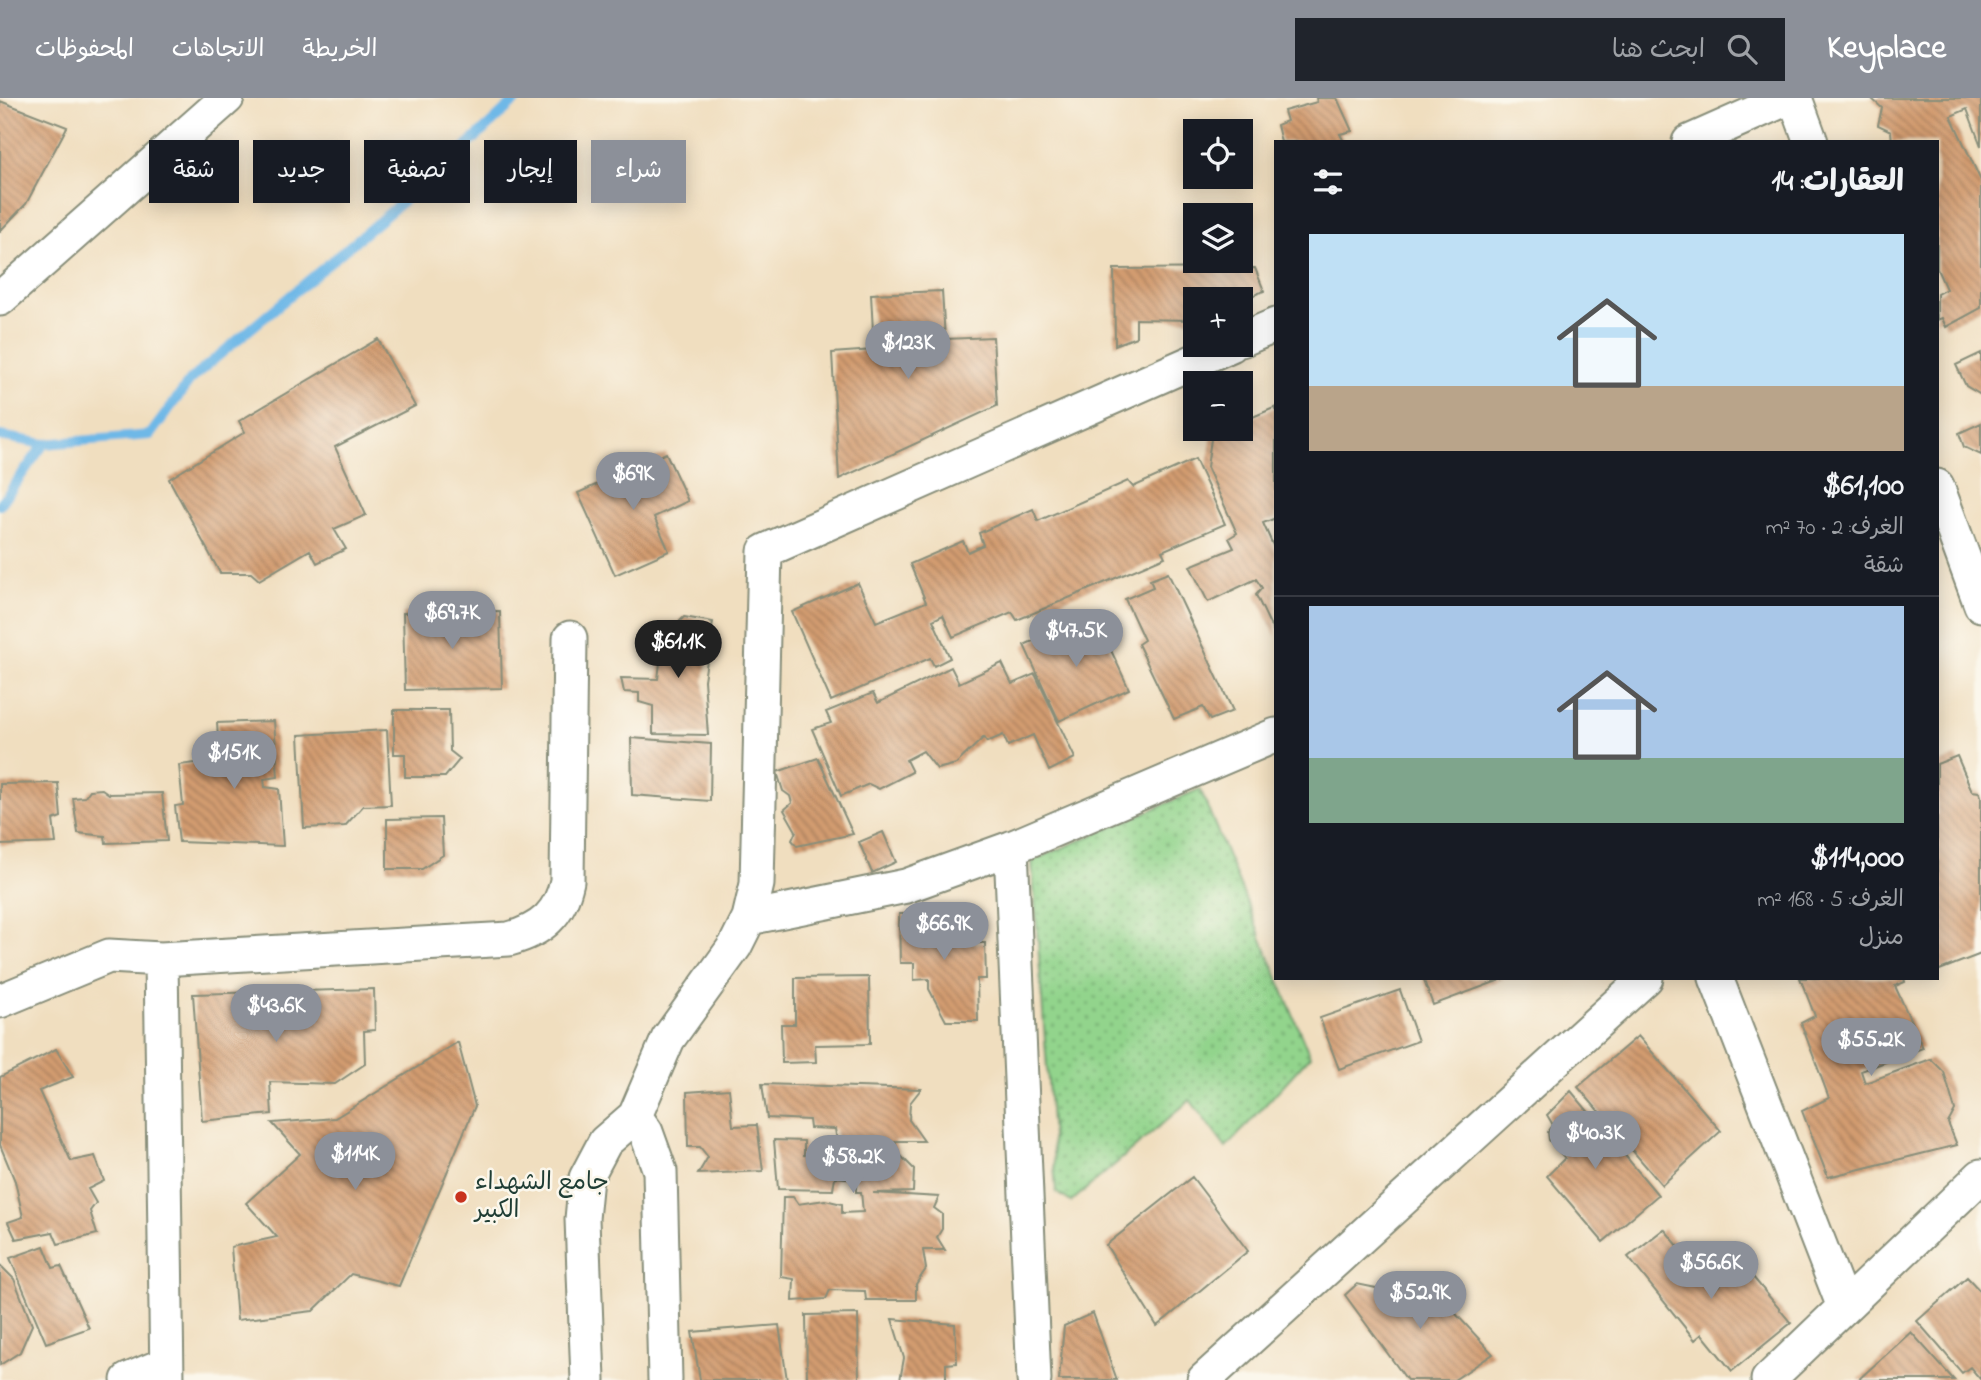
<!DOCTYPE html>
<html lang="ar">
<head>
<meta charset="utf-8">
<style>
	body { margin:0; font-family:"Indie Flower","Playpen Sans Arabic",sans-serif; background:#20242c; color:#f1f3f6; direction:rtl; height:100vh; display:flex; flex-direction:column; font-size:26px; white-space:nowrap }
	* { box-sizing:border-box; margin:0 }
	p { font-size:23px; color:#9ea1a6 }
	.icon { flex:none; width:38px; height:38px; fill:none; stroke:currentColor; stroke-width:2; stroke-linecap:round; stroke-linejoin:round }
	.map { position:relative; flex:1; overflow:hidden; direction:ltr }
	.panel { position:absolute; left:1274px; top:42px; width:665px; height:840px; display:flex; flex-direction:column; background:#171b24; border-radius:0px; box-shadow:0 4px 18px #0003; direction:rtl }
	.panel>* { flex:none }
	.hud { position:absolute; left:21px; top:42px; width:665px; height:63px; direction:rtl; display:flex; gap:14px }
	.fabs { position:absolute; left:1183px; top:21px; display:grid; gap:14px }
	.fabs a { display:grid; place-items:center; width:70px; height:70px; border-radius:0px; background:#171b24; box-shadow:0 4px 18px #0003; font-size:35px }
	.price { position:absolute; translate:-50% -60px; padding:0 16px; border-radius:24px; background:#8c9099; color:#fff; font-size:23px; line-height:46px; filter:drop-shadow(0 2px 4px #0008) }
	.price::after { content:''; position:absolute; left:50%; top:42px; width:21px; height:16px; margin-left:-10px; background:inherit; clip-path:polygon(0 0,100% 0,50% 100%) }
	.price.active { background:#222; color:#fff }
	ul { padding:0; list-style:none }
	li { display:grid; align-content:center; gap:14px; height:371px; padding:0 35px }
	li+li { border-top:2px solid #363941 }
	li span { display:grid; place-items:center; height:217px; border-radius:0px; color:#555 }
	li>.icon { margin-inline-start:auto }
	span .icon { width:126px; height:126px; fill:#fffc; stroke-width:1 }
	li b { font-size:30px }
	h2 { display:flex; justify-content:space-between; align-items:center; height:84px; padding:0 35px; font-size:30px }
	.tag { padding:0 24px; border-radius:0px; background:#171b24; box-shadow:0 4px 18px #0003; font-size:24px; line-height:63px }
	.tag.active { background:#8c9099; color:#fff }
	header { display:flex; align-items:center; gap:42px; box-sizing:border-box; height:98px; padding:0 35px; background:#8c9099; color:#fff }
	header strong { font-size:33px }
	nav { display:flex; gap:38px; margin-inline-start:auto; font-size:24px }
	.search { width:490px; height:63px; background:#20242c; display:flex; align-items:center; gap:18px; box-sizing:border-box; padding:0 24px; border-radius:0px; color:#9ea1a6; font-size:26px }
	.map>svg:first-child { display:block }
</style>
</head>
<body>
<header>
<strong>Keyplace</strong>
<div class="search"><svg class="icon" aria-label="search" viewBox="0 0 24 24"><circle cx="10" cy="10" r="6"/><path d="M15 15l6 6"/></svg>ابحث هنا</div>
<nav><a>الخريطة</a><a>الاتجاهات</a><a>المحفوظات</a></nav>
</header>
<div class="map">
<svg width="1981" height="1282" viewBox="0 0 1981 1282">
	<defs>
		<pattern id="grass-dots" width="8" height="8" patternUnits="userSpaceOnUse" patternTransform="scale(1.75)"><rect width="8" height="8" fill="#92d48c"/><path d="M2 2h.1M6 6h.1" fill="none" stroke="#77ad73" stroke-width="1.8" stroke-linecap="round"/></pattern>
		<pattern id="building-back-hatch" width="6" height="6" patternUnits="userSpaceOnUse" patternTransform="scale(1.75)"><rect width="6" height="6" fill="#d29b70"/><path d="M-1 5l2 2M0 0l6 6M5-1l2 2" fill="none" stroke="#aa805d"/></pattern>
	</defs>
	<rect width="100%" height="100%" fill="#fbf7ec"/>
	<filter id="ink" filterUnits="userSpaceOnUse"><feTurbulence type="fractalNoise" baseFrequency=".0143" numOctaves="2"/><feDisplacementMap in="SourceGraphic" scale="14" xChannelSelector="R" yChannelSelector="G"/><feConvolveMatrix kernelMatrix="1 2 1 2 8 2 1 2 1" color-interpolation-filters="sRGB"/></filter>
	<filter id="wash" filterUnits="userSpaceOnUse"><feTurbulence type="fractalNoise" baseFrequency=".00686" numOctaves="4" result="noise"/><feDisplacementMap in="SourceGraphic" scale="28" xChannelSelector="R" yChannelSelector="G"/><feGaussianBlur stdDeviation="1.57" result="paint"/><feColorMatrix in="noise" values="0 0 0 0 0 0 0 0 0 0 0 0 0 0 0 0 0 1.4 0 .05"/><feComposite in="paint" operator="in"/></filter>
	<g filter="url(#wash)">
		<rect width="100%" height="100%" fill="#f0debf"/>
		<path fill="url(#grass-dots)" stroke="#588860" stroke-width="2" d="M 1200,691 L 1310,958 L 1226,1050 L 1190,1002 L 1071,1104 L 1056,1094 L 1032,763 Z"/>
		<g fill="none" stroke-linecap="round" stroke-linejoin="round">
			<path stroke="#6eb8e7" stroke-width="10" d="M 0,338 L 44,346 L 150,337 L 192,280 L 451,63 L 518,0
				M 0,407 L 44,346"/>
		</g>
		<g id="blocks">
			<path fill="url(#building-back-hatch)" d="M 1316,0 L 1337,0 L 1352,33 L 1340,36 L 1344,44 L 1281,44 L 1277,27 L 1287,23 L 1284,13 L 1317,4 Z
				M 1871,0 L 1981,0 L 1981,48 L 1967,11 L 1951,18 L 1981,83 L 1981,210 L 1946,229 L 1942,220 L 1937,222 L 1937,196 L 1946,191 L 1937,171 L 1937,44 L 1892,44 L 1891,33 L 1878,27 L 1882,10 Z
				M 0,3 L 67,29 L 26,106 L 0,133 Z
				M 1255,170 L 1264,193 L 1241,202 L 1195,201 L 1193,222 L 1136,221 L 1136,239 L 1115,247 L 1114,171 Z
				M 942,193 L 945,241 L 993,239 L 997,308 L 839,381 L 832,255 L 874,252 L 871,196 Z
				M 378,241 L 415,308 L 335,349 L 366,417 L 334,431 L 346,451 L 317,465 L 310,452 L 259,482 L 251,475 L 220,475 L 169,381 L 245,334 L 239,323 Z
				M 1981,255 L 1981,297 L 1966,288 L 1956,267 Z
				M 1276,309 L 1276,420 L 1263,425 L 1276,454 L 1276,539 L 1256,497 L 1262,490 L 1256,481 L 1208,504 L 1190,468 L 1234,450 L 1229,440 L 1237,435 L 1207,369 L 1212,334 L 1241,331 L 1241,324 Z
				M 1981,325 L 1981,357 L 1964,349 L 1959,335 Z
				M 666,355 L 688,403 L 654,419 L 669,453 L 615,477 L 578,395 Z
				M 1195,361 L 1225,426 L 1162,453 L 1165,459 L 1017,522 L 1012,514 L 953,539 L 943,517 L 933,522 L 950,560 L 934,568 L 930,560 L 831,603 L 792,514 L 858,485 L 876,524 L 926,504 L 910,466 L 963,443 L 968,454 L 983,447 L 979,435 L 1033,411 L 1038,423 L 1128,383 L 1133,389 Z
				M 1168,475 L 1233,613 L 1210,622 L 1203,609 L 1174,621 L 1138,546 L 1144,542 L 1125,501 L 1153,489 L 1150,482 Z
				M 500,513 L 502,590 L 405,592 L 403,515 Z
				M 684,519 L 713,524 L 704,582 L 708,637 L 653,636 L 653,608 L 639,604 L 639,595 L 624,594 L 621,580 L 658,581 L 665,525 L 679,524 Z
				M 1083,520 L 1092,540 L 1103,535 L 1129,591 L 1059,623 L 1024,547 Z
				M 1002,565 L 1012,586 L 1035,576 L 1075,660 L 1049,673 L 1033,637 L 1008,648 L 1003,637 L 987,644 L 984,639 L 956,666 L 937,671 L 923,653 L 906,662 L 912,674 L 879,691 L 869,686 L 841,698 L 812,631 L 831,625 L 826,614 L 873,595 L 878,605 L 951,569 L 959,585 Z
				M 394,612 L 449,612 L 450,653 L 460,661 L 445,679 L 405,679 L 405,656 L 394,656 Z
				M 274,623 L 278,679 L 264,681 L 265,689 L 279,691 L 283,748 L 179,744 L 175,708 L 183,707 L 179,667 L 203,664 L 206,671 L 220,669 L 217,625 Z
				M 387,632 L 391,707 L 363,708 L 345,728 L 304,730 L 299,637 Z
				M 631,640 L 711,646 L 710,703 L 632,697 Z
				M 1957,658 L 1972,693 L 1979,694 L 1981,698 L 1981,856 L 1937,873 L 1937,800 L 1941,799 L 1937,790 L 1937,666 Z
				M 818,660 L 853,736 L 797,748 L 792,742 L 796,733 L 784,712 L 792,705 L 790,698 L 783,693 L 777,674 Z
				M 58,685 L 61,719 L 53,722 L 56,745 L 0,747 L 0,686 Z
				M 102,691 L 109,696 L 162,695 L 167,743 L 106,745 L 105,738 L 78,735 L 73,700 L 85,699 L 90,692 Z
				M 441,720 L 443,757 L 422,771 L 387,771 L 387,721 Z
				M 883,734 L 896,764 L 872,775 L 859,744 Z
				M 960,815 L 961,845 L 985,845 L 986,881 L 977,881 L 978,923 L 946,923 L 929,891 L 929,881 L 914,882 L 914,865 L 900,865 L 899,816 Z
				M 869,879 L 870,946 L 815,947 L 816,964 L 782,965 L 781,926 L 795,926 L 795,880 Z
				M 1423,880 L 1503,880 L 1503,881 L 1433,907 Z
				M 1800,880 L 1904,880 L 1905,884 L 1895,888 L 1923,950 L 1861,973 L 1865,985 L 1931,961 L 1944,974 L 1955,1012 L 1948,1025 L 1957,1047 L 1828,1079 L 1802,1013 L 1829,1000 L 1801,925 L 1815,918 Z
				M 374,891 L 375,932 L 364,933 L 365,966 L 335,986 L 270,984 L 272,1016 L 202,1023 L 193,896 Z
				M 1400,892 L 1418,943 L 1339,971 L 1320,920 Z
				M 1638,938 L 1721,1033 L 1662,1087 L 1578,989 Z
				M 458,944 L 475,1008 L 399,1188 L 351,1176 L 313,1213 L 237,1222 L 231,1149 L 277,1139 L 246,1105 L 300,1056 L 272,1025 L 335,1020 Z
				M 56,951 L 73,979 L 39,993 L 71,1063 L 95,1058 L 104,1083 L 88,1091 L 96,1105 L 90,1113 L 97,1136 L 58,1146 L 53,1134 L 16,1141 L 8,1124 L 23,1119 L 15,1083 L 0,1047 L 0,979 Z
				M 762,986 L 921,991 L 910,1005 L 909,1022 L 924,1043 L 895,1043 L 897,1054 L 914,1071 L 913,1094 L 873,1095 L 939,1099 L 934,1110 L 942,1116 L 942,1131 L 937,1139 L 945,1152 L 923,1152 L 926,1171 L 916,1186 L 916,1202 L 866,1202 L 865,1193 L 830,1192 L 826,1201 L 793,1203 L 794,1181 L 781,1179 L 783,1099 L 793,1099 L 798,1106 L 825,1102 L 842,1106 L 842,1115 L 863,1114 L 861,1094 L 856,1094 L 856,1081 L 835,1079 L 833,1092 L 778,1091 L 774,1042 L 804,1043 L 804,1057 L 849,1058 L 849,1042 L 837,1042 L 835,1031 L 810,1030 L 809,1022 L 767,1020 Z
				M 729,991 L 733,1028 L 757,1027 L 763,1073 L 698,1076 L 708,1059 L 700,1049 L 688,1049 L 687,994 Z
				M 1571,993 L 1658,1097 L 1603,1144 L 1547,1078 L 1565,1060 L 1549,1042 L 1548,1034 L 1553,1027 L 1547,1017 Z
				M 1192,1079 L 1248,1153 L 1157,1228 L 1106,1147 Z
				M 1664,1131 L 1714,1191 L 1743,1167 L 1791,1225 L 1732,1273 L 1702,1236 L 1695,1242 L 1628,1159 Z
				M 44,1148 L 53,1170 L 61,1168 L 89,1230 L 46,1245 L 10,1160 Z
				M 0,1167 L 14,1181 L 32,1227 L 20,1254 L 0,1267 Z
				M 1419,1176 L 1493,1256 L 1454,1282 L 1407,1282 L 1345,1197 L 1357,1186 L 1376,1190 L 1389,1201 Z
				M 1967,1179 L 1981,1194 L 1981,1282 L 1970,1269 L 1962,1275 L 1917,1223 Z
				M 1093,1215 L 1117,1282 L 1059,1282 L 1064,1228 Z
				M 858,1216 L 859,1282 L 807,1282 L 806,1217 Z
				M 892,1221 L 955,1226 L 957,1265 L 946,1266 L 946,1282 L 900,1282 L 904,1260 Z
				M 779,1227 L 787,1282 L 700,1282 L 692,1234 Z
				M 1911,1234 L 1954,1282 L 1858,1282 Z"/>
		</g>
	</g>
	<g filter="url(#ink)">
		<use href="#blocks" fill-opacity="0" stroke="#888e7a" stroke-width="2"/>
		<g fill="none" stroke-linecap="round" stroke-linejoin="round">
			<g stroke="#888e7a" stroke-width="37">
				<path id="street" d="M 1795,0 L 1811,44
					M 1689,44 L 1788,0
					M 0,201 L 227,0
					M 1241,242 L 1276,227
					M 1937,388 L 1981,507
					M 1011,750 L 1034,1282
					M 749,820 L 906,788 L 1011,750 L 1276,637
					M 161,861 L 167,1282
					M 1716,880 L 1844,1209
					M 0,903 L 109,858 L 161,861 L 509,841 C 542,832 560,816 567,783 L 570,540
					M 635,1018 L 646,1034 L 660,1073 L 665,1282
					M 128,1282 L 166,1266
					M 588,1282 L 582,1121 L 586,1080 L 605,1044 L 635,1018 L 668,941 L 735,848 L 749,820 L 757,786 L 765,453 L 1231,247
					M 1204,1282 L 1646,880
					M 1768,1282 L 1981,1078"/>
			</g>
			<use href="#street" stroke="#fff" stroke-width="33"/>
		</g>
	</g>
	<circle fill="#c8321e" stroke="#fbf7ec" stroke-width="2.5" cx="461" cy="1099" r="7"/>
	<g text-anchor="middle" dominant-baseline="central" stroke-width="5" stroke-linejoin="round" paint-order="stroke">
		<g font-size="24" fill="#1f3d34" stroke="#fbf7ec" text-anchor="start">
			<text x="475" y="1085">جامع الشهداء<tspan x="475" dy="28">الكبير</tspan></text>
		</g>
	</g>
</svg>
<div class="fabs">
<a><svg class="icon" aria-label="locate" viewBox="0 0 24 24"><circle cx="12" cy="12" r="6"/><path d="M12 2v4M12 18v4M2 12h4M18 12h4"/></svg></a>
<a><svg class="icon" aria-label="layers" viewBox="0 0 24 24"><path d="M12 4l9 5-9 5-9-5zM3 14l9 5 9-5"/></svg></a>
<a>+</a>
<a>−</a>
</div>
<b class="price" style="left:908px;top:283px">$123K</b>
<b class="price" style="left:633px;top:414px">$69K</b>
<b class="price" style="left:452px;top:553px">$69.7K</b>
<b class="price" style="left:1076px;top:571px">$47.5K</b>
<b class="price active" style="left:678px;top:582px">$61.1K</b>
<b class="price" style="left:234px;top:693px">$151K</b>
<b class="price" style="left:944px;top:864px">$66.9K</b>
<b class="price" style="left:276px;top:946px">$43.6K</b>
<b class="price" style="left:1871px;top:980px">$55.2K</b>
<b class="price" style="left:1595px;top:1073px">$40.3K</b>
<b class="price" style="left:355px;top:1094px">$114K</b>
<b class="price" style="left:853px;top:1097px">$58.2K</b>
<b class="price" style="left:1711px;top:1203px">$56.6K</b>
<b class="price" style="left:1420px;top:1233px">$52.9K</b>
<div class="hud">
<a class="tag active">شراء</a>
<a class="tag">إيجار</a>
<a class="tag">تصفية</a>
<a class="tag">جديد</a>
<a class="tag">شقة</a>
</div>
<section class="panel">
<h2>العقارات: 14<svg class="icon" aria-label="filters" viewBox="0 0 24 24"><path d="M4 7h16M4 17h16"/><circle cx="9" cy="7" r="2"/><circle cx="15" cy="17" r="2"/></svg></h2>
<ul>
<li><span style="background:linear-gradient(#bfe0f5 70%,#b9a48a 0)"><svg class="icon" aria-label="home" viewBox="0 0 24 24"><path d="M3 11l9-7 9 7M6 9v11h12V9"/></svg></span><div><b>$61,100</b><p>الغرف: 2 · 70 m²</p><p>شقة</p></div></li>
<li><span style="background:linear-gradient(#a9c7e8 70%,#7fa58c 0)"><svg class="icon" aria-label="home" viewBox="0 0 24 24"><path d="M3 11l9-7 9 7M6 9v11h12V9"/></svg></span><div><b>$114,000</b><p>الغرف: 5 · 168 m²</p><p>منزل</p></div></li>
</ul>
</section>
</div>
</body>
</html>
